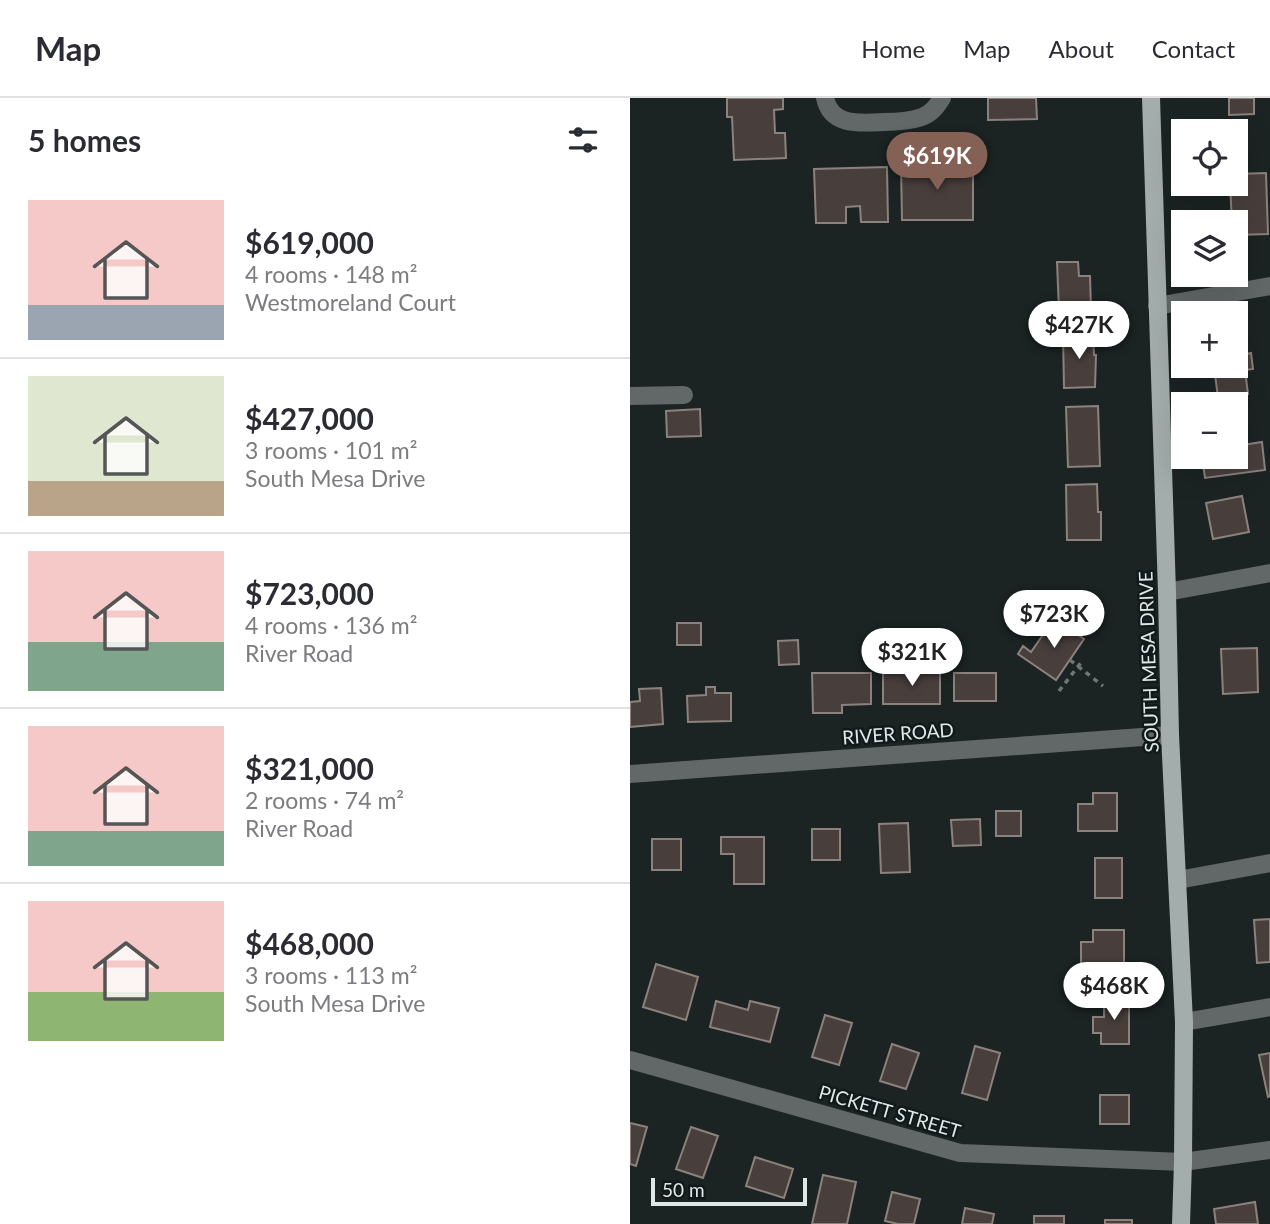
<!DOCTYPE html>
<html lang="en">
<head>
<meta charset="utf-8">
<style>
	body { margin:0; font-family:Lato,sans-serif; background:#f2f2f3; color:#2b2b33; height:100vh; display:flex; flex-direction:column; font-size:26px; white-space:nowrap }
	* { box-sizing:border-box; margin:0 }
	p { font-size:23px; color:#7c7c81 }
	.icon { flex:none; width:38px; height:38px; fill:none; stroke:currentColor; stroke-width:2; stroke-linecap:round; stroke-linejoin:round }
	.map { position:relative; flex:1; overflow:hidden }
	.sheet { display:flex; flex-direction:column; background:#fff; width:630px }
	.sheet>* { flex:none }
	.fabs { position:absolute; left:541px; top:21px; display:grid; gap:14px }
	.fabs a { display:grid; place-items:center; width:77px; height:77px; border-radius:0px; background:#fff; box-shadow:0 7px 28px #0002; font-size:35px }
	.scale { position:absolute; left:21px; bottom:18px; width:156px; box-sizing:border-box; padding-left:7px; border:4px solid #e1e7e7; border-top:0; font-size:19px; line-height:24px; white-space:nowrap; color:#e1e7e7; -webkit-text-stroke:5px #111a1a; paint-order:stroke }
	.price { position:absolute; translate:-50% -60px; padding:0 16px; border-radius:24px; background:#fff; color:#222; font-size:23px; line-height:46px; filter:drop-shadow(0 2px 4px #0008) }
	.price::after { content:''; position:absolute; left:50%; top:42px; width:21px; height:16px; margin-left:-10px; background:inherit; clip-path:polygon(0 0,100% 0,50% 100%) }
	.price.current { background:#856055; color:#fff }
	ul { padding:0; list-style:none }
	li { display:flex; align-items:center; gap:21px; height:175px; padding:0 28px }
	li+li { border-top:2px solid #e1e1e2 }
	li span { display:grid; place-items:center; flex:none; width:196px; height:140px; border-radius:0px; color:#555 }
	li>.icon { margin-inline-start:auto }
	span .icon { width:84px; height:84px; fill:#fffc; stroke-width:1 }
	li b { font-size:30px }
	h2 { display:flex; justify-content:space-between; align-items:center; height:84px; padding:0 28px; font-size:30px }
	header { display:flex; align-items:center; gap:42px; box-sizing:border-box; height:98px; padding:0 35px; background:#fff; border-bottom:2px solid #e1e1e2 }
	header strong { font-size:33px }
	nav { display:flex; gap:38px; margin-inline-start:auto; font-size:24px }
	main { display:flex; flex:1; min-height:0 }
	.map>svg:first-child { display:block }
</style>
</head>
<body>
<header>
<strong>Map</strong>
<nav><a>Home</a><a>Map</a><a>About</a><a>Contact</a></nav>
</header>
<main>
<section class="sheet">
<h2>5 homes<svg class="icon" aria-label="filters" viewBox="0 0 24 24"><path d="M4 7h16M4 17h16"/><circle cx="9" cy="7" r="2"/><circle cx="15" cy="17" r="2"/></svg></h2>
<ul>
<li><span style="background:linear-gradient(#f6c9c9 75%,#9aa5b1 0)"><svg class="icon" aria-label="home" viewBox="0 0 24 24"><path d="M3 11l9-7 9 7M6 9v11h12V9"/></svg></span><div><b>$619,000</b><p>4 rooms · 148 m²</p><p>Westmoreland Court</p></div></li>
<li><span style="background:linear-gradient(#dfe7d0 75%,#b9a48a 0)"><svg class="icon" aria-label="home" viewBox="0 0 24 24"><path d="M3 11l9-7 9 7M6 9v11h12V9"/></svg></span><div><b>$427,000</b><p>3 rooms · 101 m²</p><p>South Mesa Drive</p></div></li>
<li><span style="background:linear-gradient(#f6c9c9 65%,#7fa58c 0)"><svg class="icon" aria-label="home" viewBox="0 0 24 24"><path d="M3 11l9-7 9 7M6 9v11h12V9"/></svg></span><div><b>$723,000</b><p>4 rooms · 136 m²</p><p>River Road</p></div></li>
<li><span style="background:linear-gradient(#f6c9c9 75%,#7fa58c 0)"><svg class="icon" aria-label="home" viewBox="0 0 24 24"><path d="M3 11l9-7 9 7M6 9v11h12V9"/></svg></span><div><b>$321,000</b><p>2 rooms · 74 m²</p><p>River Road</p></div></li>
<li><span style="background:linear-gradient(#f6c9c9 65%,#8fb573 0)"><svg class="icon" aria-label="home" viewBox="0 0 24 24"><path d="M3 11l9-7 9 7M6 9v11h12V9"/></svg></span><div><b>$468,000</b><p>3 rooms · 113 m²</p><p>South Mesa Drive</p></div></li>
</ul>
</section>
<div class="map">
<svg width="640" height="1126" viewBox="0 0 640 1126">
	<rect width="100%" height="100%" fill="#1b2423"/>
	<path fill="#483f3c" stroke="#8b817d" stroke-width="2" d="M 97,0 L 153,0 L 153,11 L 144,12 L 145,35 L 155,35 L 156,60 L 104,62 L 102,19 L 97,19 Z
		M 358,0 L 406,0 L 407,21 L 358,22 Z
		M 599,0 L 624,0 L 624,16 L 599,17 Z
		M 343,66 L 343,122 L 272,122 L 271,67 Z
		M 257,69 L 258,124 L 231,124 L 230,108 L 216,109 L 216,125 L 186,125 L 184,71 Z
		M 636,75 L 638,136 L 606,137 L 606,124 L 602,124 L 600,86 L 606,86 L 606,76 Z
		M 427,164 L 448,164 L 449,178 L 460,178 L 461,211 L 429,212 Z
		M 463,236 L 464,257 L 466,257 L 465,289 L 434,290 L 433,237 Z
		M 611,254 L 612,257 L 621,255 L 623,271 L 615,272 L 618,296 L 588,300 L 584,268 L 606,268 L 606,255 Z
		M 468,308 L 470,368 L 438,369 L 436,309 Z
		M 70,311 L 71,338 L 37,339 L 36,313 Z
		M 632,344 L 635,372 L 575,380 L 572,359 L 606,359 L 606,348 Z
		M 467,386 L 468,414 L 471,414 L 471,442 L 437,442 L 436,387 Z
		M 612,398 L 619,434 L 583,441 L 576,405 Z
		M 424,521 L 454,541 L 426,582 L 388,556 L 393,548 L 401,554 Z
		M 47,525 L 71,525 L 71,547 L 47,547 Z
		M 168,542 L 169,566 L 149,567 L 148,543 Z
		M 627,550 L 628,594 L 593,596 L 591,551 Z
		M 253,573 L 310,573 L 310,606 L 253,606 Z
		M 182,575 L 241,575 L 241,606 L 212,607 L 212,615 L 183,615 Z
		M 324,575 L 366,575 L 366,603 L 324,603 Z
		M 76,589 L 85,589 L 85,595 L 101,595 L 101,623 L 58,624 L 57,598 L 76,597 Z
		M 31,590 L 33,626 L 0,629 L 0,604 L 10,603 L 9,591 Z
		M 463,695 L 487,695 L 487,733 L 448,733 L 448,706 L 463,706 Z
		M 366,713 L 391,713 L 391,738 L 366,738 Z
		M 350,721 L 351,747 L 323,748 L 321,722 Z
		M 278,725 L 280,774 L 251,775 L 249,726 Z
		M 182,731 L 210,731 L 210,762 L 182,762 Z
		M 91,739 L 134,739 L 134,786 L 104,786 L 104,756 L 91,756 Z
		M 22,741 L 51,741 L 51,772 L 22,772 Z
		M 465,760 L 492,760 L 492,800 L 465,800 Z
		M 640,821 L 640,864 L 627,865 L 624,822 Z
		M 463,832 L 494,832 L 494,876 L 451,876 L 451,844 L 463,844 Z
		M 26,866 L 68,879 L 56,922 L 13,909 Z
		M 474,900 L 499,900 L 499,946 L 471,946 L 471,935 L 463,935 L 463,919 L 474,919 Z
		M 86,903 L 118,912 L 120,903 L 149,910 L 140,944 L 80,929 Z
		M 195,917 L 222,925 L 209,967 L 182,959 Z
		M 262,946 L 289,955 L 276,991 L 250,983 Z
		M 345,948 L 370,955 L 357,1002 L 332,995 Z
		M 640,955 L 640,998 L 638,999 L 629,957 Z
		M 470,997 L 499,997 L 499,1026 L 470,1026 Z
		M 0,1025 L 17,1029 L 6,1068 L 0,1066 Z
		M 61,1029 L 88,1038 L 73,1080 L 46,1071 Z
		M 125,1059 L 163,1071 L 154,1100 L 116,1088 Z
		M 193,1077 L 226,1084 L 217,1126 L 182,1126 Z
		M 262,1094 L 290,1101 L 284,1126 L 268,1126 L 255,1123 Z
		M 625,1104 L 628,1126 L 586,1126 L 584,1111 Z
		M 335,1110 L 364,1116 L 362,1126 L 332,1126 Z
		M 404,1118 L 434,1118 L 434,1126 L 404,1126 Z
		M 475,1122 L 502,1122 L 502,1126 L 475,1126 Z"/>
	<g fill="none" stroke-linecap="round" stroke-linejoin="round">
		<path stroke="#6f7776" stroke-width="3.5" stroke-dasharray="5 5" stroke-linecap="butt" d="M 440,562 L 473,588
			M 429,593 L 453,562"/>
		<path stroke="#626767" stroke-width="18" d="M 195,0 C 201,29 231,25 254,24 C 267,24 280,23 292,19 C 302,15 307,8 312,0
			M 527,208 L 640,188
			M 0,298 L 54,297
			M 537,494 L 640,475
			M 0,676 L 540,637
			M 548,782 L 640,765
			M 554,924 L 640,909
			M 0,962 L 330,1055 L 553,1064 L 640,1052"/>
		<path stroke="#a3adac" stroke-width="18" d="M 521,0 L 537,494 L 540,637 L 554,924 L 553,1064 L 551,1126"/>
	</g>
	<g text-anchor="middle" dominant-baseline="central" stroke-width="5" stroke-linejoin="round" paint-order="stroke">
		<g font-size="19" fill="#e1e7e7" stroke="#111a1a">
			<text transform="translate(518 564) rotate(-92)">SOUTH MESA DRIVE</text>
			<text transform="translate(268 635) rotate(-4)">RIVER ROAD</text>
			<text transform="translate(260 1013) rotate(16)">PICKETT STREET</text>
		</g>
	</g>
</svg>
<div class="fabs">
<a><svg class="icon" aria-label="locate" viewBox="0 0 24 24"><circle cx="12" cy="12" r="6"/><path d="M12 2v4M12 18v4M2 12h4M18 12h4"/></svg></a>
<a><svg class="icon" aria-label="layers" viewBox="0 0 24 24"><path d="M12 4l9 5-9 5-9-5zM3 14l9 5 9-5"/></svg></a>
<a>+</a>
<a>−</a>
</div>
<div class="scale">50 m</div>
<b class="price current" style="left:307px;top:94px">$619K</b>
<b class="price" style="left:449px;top:263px">$427K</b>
<b class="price" style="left:424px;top:552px">$723K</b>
<b class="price" style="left:282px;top:590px">$321K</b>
<b class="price" style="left:484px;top:924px">$468K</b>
</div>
</main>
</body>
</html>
